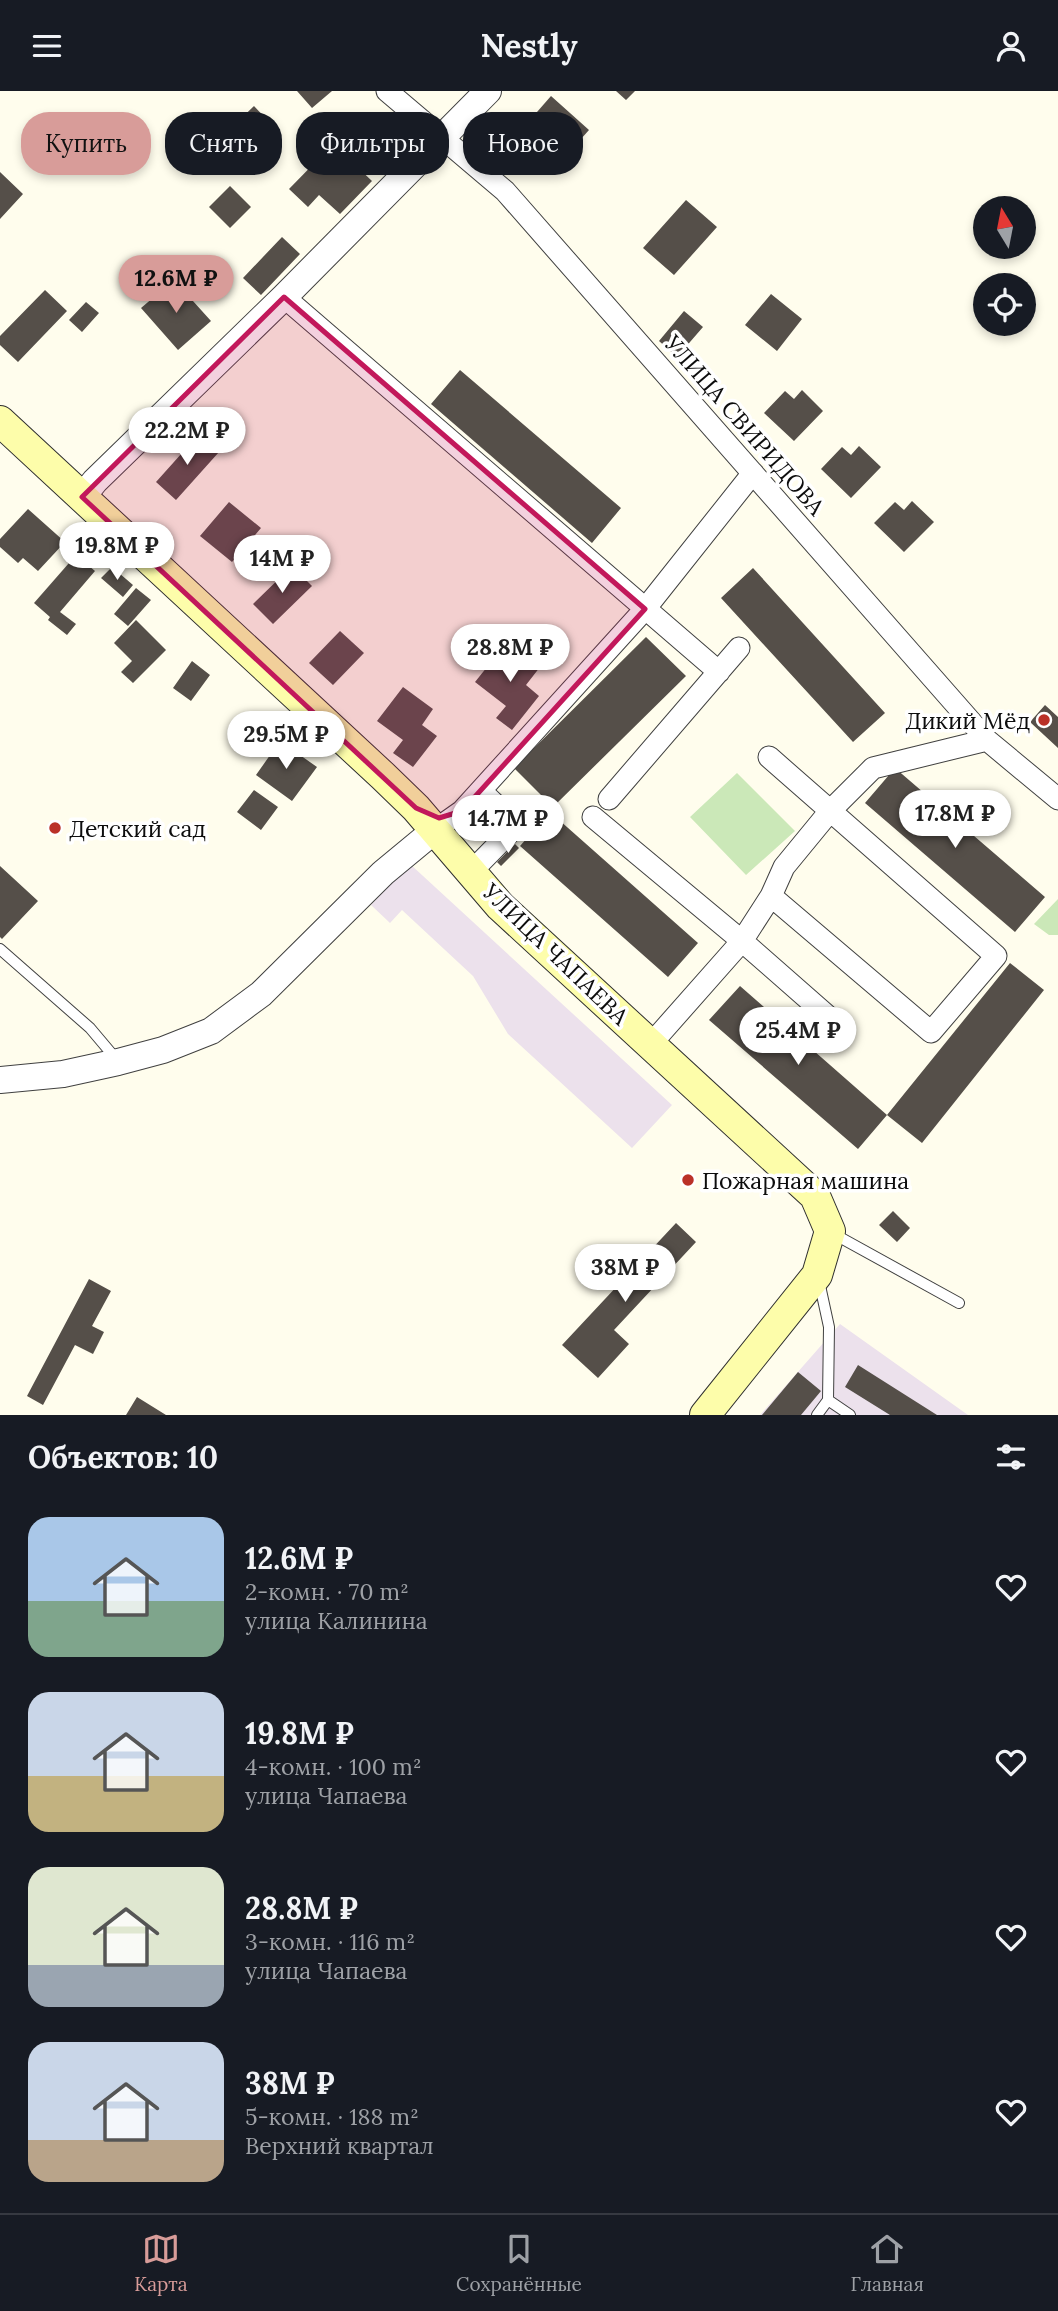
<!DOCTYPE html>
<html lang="ru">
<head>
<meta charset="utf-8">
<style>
	body { margin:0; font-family:Lora,serif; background:#20242c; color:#f1f3f6; height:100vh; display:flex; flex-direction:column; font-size:26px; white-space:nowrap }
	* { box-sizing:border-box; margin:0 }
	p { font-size:23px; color:#9ea1a6 }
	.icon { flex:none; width:38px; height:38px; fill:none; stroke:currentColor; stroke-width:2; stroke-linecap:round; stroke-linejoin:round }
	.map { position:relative; height:1324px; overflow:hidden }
	.sheet { display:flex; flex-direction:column; background:#171b24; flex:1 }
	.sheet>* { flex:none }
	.banner { position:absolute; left:21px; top:21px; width:700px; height:63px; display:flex; gap:14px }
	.needle { width:46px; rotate:350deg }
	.controls { position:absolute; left:973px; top:105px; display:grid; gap:14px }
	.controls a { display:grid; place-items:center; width:63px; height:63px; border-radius:50%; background:#171b24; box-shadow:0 4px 10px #0003; font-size:35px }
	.price { position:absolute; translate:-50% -60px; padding:0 16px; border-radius:24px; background:#fff; color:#222; font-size:23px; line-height:46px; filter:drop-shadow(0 2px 4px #0008) }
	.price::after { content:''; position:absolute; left:50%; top:42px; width:21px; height:16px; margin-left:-10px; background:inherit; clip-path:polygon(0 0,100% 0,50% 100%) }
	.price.current { background:#d89c99; color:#111 }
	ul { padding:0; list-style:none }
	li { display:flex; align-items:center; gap:21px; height:175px; padding:0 28px }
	li span { display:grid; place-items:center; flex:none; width:196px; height:140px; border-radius:21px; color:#555 }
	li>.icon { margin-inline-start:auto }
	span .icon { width:84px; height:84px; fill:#fffc; stroke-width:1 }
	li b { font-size:30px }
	h2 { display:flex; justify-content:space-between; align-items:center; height:84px; padding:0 28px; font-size:30px }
	.tag { padding:0 24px; border-radius:28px; background:#171b24; box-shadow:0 4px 10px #0003; font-size:24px; line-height:63px }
	.tag.current { background:#d89c99; color:#111 }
	header { display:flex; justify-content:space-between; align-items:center; height:91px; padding:0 28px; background:#171b24; font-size:32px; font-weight:700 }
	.dock { display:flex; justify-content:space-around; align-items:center; height:98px; border-top:2px solid #363941; background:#171b24; font-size:19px; color:#9ea1a6 }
	.dock a { display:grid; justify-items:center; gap:4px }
	.dock .current { color:#d89c99 }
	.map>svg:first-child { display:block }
</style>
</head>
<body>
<header><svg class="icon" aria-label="menu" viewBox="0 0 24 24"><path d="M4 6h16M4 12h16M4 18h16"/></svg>Nestly<svg class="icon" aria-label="person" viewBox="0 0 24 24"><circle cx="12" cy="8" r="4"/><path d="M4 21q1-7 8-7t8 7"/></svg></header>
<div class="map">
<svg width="1058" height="1324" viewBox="0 0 1058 1324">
	<rect width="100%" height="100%" fill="#fffded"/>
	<path fill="#ece1ec" d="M 410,773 L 672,1014 L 632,1057 L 508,943 L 473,885 L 402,819 L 390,832 L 371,814 Z
		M 840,1233 L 968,1324 L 760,1324 Z"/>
	<path fill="#cbe8b8" d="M 737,682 L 795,740 L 746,784 L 690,726 Z
		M 1058,808 L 1058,844 L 1049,844 L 1034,833 Z"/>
	<path fill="#554f49" d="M 297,0 L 332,0 L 312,17 Z
		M 616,0 L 635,0 L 626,9 Z
		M 551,5 L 589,39 L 554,78 L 516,45 Z
		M 254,15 L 268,30 L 237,61 L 222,46 Z
		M 333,53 L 372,90 L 340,123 L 319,104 L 308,116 L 289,98 Z
		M 0,81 L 23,103 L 0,128 Z
		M 230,95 L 251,116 L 230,137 L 209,116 Z
		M 686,109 L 717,136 L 674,184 L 643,157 Z
		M 282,146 L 300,163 L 261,204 L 243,187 Z
		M 174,189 L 211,230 L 178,259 L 141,217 Z
		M 45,199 L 67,220 L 18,271 L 0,254 L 0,245 Z
		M 771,203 L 802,228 L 777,260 L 745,234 Z
		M 86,211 L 99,222 L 82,241 L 69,229 Z
		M 684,220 L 703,236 L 677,266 L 659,250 Z
		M 460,279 L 621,417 L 592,452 L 431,313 Z
		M 802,299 L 823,320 L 794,350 L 764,322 L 785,300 L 794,308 Z
		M 199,343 L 219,361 L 176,409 L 156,391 Z
		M 859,355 L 881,376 L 851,407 L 821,378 L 842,356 L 851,364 Z
		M 912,410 L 934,431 L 904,461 L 874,432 L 895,411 L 904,419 Z
		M 229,411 L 261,437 L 232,471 L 200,445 Z
		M 28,418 L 65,451 L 38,480 L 23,467 L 18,472 L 0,456 L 0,448 Z
		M 76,464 L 95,480 L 60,521 L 76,533 L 67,544 L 48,529 L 50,526 L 34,512 Z
		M 292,475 L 312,495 L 273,533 L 253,513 Z
		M 112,476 L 133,494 L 123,506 L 101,487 Z
		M 753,477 L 885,622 L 853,651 L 721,507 Z
		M 136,497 L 151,509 L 128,535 L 114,523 Z
		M 136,529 L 166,559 L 133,592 L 121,581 L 132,570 L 114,552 Z
		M 340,540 L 364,562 L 333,594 L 309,572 Z
		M 646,546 L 686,585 L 553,716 L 514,677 Z
		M 507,551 L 540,576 L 526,594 L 539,605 L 512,639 L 496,627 L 506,615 L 475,591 Z
		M 192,570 L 210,584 L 191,610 L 173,597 Z
		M 403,596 L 433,618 L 422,634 L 437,645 L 413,676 L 393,662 L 403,649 L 377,630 Z
		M 1045,614 L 1058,626 L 1058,657 L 1030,631 Z
		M 280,650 L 317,676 L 292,710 L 256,684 Z
		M 895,677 L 1045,806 L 1015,841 L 865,712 Z
		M 254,699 L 278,716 L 261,739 L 237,721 Z
		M 550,721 L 698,852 L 668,886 L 520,755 Z
		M 515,753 L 519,757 L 501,775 L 497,771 Z
		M 0,775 L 38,810 L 2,848 L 0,846 Z
		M 1010,872 L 1044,899 L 922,1052 L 887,1024 Z
		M 740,895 L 887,1024 L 858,1058 L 709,929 Z
		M 893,1120 L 910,1137 L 897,1151 L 879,1134 Z
		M 676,1132 L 696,1151 L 614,1239 L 629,1253 L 598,1287 L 562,1254 Z
		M 89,1188 L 111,1200 L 92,1235 L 104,1241 L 93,1263 L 75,1254 L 43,1314 L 27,1305 Z
		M 858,1274 L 937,1324 L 890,1324 L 845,1296 Z
		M 798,1281 L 821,1300 L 801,1324 L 762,1324 Z
		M 137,1306 L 166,1324 L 126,1324 Z"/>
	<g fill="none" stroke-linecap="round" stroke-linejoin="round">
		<g stroke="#404040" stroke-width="12">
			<path id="service" d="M 0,858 L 90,937 L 117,969
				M 832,1142 L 959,1212
				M 828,1309 L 850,1324
				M 817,1324 L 828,1309 L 829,1236 L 819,1190"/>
		</g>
		<g stroke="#404040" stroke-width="23">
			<path id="minor" d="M 387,0 L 505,100 L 987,649 L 1058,708
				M 284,206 L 719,581
				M 769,666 L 996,865 L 931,941 L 771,805 L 742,850 L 840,936
				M 609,708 L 739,557
				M 593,726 L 742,850 L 651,953
				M 435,739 L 462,720 L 645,518 L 753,382
				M 471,781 L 517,734 L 481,700
				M 771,805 L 784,776 L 830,720 L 873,677 L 987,649"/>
		</g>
		<g stroke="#404040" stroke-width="28">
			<path id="tertiary" d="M 82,406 L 95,390 L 284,206 L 488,0
				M 0,989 L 63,983 L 118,971 L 163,959 L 211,940 L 261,903 L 383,782 L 435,739"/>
		</g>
		<g stroke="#2f2f2f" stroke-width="32">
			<path id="secondary" d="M 0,330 L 383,685 L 416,717 L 500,815 L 815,1105 L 830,1140 L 817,1184 L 705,1324"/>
		</g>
		<use href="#service" stroke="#fff" stroke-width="10"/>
		<use href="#minor" stroke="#fff" stroke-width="21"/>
		<use href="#tertiary" stroke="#fff" stroke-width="26"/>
		<use href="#secondary" stroke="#fdfdaa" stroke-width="30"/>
	</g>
	<path fill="#c2185b" fill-opacity="0.2" stroke="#c2185b" stroke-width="5" stroke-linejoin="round" d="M 284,206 L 645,518 L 462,720 L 439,727 L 416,717 L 82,406 Z"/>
	<g fill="#ba3128" stroke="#fff" stroke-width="2.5">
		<circle cx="1044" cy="629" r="7"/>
		<circle cx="55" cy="737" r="7"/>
		<circle cx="688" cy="1089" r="7"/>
	</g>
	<g text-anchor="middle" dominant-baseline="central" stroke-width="7" stroke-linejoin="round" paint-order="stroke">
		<g font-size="23" fill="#0d0d0d" stroke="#fff">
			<text transform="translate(745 334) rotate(49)">УЛИЦА СВИРИДОВА</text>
			<text transform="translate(556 863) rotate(44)">УЛИЦА ЧАПАЕВА</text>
		</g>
		<g font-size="23" fill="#0d0d0d" stroke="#fff" text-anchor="start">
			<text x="1030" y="629" text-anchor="end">Дикий Мёд</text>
			<text x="69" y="737">Детский сад</text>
			<text x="702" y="1089">Пожарная машина</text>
		</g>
	</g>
</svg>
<div class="controls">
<a><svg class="needle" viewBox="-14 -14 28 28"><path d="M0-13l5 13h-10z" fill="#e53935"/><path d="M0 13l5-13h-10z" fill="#9ea1a6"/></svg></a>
<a><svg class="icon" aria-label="locate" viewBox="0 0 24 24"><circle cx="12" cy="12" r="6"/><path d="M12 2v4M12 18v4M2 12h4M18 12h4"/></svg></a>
</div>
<b class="price current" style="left:176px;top:224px">12.6M ₽</b>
<b class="price" style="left:187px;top:376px">22.2M ₽</b>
<b class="price" style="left:117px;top:491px">19.8M ₽</b>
<b class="price" style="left:282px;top:504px">14M ₽</b>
<b class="price" style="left:510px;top:593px">28.8M ₽</b>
<b class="price" style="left:286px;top:680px">29.5M ₽</b>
<b class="price" style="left:955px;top:759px">17.8M ₽</b>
<b class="price" style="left:508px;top:764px">14.7M ₽</b>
<b class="price" style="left:798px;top:976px">25.4M ₽</b>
<b class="price" style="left:625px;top:1213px">38M ₽</b>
<div class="banner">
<a class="tag current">Купить</a>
<a class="tag">Снять</a>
<a class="tag">Фильтры</a>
<a class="tag">Новое</a>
</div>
</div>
<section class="sheet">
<h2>Объектов: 10<svg class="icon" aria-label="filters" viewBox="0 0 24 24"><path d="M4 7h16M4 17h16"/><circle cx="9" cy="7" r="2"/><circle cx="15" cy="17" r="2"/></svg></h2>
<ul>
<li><span style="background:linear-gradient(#a9c7e8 60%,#7fa58c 0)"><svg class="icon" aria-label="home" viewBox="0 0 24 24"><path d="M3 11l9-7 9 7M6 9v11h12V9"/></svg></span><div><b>12.6M ₽</b><p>2-комн. · 70 m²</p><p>улица Калинина</p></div><svg class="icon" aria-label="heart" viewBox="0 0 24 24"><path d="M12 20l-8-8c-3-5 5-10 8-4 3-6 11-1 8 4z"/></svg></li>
<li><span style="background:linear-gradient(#c9d6e8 60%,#c2b280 0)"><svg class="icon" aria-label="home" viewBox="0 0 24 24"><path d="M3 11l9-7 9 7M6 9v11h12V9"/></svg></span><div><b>19.8M ₽</b><p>4-комн. · 100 m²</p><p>улица Чапаева</p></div><svg class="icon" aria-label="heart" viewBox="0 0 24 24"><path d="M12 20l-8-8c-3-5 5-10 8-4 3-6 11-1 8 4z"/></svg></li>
<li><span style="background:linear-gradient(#dfe7d0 70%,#9aa5b1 0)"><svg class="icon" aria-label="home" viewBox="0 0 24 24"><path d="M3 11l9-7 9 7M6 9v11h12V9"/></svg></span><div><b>28.8M ₽</b><p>3-комн. · 116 m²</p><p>улица Чапаева</p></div><svg class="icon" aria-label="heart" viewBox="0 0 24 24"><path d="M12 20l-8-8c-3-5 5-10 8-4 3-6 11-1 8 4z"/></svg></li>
<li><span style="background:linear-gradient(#c9d6e8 70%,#b9a48a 0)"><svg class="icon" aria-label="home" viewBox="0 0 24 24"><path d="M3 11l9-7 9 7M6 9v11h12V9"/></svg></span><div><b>38M ₽</b><p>5-комн. · 188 m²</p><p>Верхний квартал</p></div><svg class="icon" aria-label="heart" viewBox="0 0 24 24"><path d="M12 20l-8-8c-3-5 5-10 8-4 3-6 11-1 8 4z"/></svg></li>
</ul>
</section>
<nav class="dock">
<a class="current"><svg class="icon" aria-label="map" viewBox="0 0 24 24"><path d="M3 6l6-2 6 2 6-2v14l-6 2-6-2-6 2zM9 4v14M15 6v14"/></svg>Карта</a>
<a><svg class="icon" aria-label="saved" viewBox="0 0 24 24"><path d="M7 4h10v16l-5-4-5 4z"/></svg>Сохранённые</a>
<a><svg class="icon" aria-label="home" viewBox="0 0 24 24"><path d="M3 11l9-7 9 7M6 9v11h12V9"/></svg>Главная</a>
</nav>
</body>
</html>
